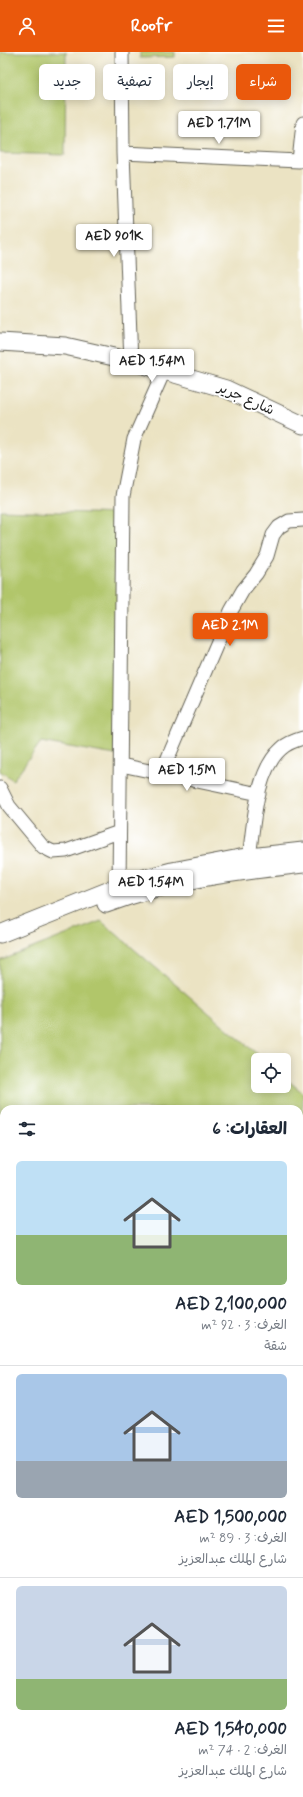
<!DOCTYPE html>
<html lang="ar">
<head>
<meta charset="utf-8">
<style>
	body { margin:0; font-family:Mynerve,"Playpen Sans Arabic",sans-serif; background:#f2f2f3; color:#1f2937; direction:rtl; height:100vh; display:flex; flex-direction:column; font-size:15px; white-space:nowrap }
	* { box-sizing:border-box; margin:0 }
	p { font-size:13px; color:#747a83 }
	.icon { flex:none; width:22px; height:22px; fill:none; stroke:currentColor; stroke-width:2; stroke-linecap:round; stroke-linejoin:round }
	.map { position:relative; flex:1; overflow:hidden; direction:ltr }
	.details { position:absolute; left:0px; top:1053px; width:303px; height:692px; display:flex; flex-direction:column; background:#fff; border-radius:12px 12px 0 0; box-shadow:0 2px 10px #0003; direction:rtl }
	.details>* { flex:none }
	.guide { position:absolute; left:12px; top:12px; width:279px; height:36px; direction:rtl; display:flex; gap:8px }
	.fabs { position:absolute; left:251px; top:1001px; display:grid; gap:8px }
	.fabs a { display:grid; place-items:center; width:40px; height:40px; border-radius:6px; background:#fff; box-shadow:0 2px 10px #0003; font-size:20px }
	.price { position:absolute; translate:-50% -34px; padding:0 9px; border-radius:4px; background:#fff; color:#222; font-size:13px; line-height:26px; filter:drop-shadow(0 1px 2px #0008) }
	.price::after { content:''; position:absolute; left:50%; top:24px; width:12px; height:9px; margin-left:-6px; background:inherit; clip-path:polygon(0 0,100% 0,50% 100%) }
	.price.selected { background:#ea580c; color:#fff }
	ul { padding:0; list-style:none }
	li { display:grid; align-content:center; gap:8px; height:212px; padding:0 16px }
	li+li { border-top:1px solid #e0e1e3 }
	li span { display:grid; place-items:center; height:124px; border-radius:6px; color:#555 }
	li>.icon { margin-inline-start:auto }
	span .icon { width:72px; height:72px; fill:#fffc; stroke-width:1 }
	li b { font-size:17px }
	h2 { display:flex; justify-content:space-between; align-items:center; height:48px; padding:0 16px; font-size:17px }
	.tag { padding:0 14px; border-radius:6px; background:#fff; box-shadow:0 2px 10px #0003; font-size:14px; line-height:36px }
	.tag.selected { background:#ea580c; color:#fff }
	header { display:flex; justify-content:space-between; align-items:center; height:52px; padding:0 16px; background:#ea580c; color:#fff; font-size:18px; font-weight:700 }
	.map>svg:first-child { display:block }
</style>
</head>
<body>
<header><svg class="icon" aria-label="menu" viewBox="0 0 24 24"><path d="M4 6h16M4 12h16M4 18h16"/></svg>Roofr<svg class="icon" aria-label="person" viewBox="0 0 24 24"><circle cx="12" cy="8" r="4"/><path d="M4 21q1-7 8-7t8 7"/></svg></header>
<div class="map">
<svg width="303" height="1745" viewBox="0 0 303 1745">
	<rect width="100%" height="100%" fill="#fff"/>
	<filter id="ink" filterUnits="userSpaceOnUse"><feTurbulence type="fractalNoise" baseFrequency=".025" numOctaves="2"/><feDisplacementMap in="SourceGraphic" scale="8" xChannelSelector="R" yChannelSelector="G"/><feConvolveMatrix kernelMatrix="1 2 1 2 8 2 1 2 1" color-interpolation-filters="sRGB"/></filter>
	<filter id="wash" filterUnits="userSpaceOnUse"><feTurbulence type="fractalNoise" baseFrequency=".012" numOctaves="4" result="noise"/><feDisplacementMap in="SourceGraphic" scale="16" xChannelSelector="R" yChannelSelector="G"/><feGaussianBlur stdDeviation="0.9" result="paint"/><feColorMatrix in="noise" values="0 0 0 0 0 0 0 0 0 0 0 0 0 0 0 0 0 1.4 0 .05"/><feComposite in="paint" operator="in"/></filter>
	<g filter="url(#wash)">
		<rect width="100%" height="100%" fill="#ebe3c3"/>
		<path fill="#b1c66a" stroke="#667143" d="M 0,0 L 66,0 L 65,103 L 0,101 Z
			M 140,0 L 175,0 L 175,5 L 140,6 Z
			M 0,458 L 120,462 L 121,704 L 41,690 L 13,728 L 0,719 Z
			M 101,869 L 264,1008 L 258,1008 L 258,1034 L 284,1034 L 284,1025 L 303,1041 L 303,1089 L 299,1116 L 299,1057 L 4,1057 L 4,1155 L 0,1155 L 0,909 Z"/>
	</g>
	<g filter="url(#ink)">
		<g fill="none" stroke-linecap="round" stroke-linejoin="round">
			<g stroke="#646256" stroke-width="15">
				<path id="minor" d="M 122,0 L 123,101 L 131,310
					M 123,101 L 299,109 L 303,71
					M 121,713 L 259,742
					M 161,722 L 231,559 L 243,538 L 256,522 L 267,504 L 273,483 L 279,475 L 289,469 L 303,468
					M 0,736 L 9,754 L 43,795 L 53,800 L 66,799 L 119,780
					M 249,805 C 254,773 255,720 281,697 C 286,692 296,688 303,686
					M 119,835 L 123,444 L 134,387 L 164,319
					M 0,1164 L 4,1165
					M 0,1268 L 4,1268
					M 0,1365 L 4,1364
					M 0,1474 L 4,1474
					M 299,1633 L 303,1631"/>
			</g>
			<g stroke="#646256" stroke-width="19">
				<path id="tertiary" d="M 0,290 L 65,294 L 127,308 L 226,337 L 303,373
					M 106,852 C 172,827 234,820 303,812
					M 0,882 L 130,830 L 172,819 L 240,806 L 303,799"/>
			</g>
			<g stroke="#646256" stroke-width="21">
				<path id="secondary" d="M 299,1218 L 303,1190
					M 299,1505 L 303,1444
					M 101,1745 L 107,1741
					M 143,1745 L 150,1741
					M 253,1745 L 253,1741
					M 286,1745 L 286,1741"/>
			</g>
			<use href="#minor" stroke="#fff" stroke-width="13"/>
			<use href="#tertiary" stroke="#fff" stroke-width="17"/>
			<use href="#secondary" stroke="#fff" stroke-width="19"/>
		</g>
	</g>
	<g text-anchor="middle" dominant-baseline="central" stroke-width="4" stroke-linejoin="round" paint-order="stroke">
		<g font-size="14" fill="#1c1c1c" stroke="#fff">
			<text transform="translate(246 347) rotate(24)">شارع جرير</text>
		</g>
	</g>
</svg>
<div class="fabs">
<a><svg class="icon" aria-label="locate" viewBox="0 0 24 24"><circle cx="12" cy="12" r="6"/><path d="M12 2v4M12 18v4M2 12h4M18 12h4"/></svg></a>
</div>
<b class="price" style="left:219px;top:93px">AED 1.71M</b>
<b class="price" style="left:114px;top:206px">AED 901K</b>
<b class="price" style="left:152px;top:331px">AED 1.54M</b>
<b class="price selected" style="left:230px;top:595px">AED 2.1M</b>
<b class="price" style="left:187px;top:740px">AED 1.5M</b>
<b class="price" style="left:151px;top:852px">AED 1.54M</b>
<div class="guide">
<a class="tag selected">شراء</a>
<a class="tag">إيجار</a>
<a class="tag">تصفية</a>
<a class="tag">جديد</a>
</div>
<section class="details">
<h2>العقارات: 6<svg class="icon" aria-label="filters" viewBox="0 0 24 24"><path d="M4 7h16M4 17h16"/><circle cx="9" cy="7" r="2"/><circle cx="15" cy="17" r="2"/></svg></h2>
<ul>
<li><span style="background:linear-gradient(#bfe0f5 60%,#8fb573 0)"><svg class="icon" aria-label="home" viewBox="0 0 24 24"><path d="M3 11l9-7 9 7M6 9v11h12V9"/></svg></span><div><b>AED 2,100,000</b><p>الغرف: 3 · 92 m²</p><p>شقة</p></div></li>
<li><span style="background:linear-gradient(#a9c7e8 70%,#9aa5b1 0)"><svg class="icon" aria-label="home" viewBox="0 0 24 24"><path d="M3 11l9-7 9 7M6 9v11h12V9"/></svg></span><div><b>AED 1,500,000</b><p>الغرف: 3 · 89 m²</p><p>شارع الملك عبدالعزيز</p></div></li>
<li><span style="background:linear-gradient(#c9d6e8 75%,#8fb573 0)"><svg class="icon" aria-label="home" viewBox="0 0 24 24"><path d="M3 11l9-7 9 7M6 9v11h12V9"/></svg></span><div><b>AED 1,540,000</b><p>الغرف: 2 · 74 m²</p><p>شارع الملك عبدالعزيز</p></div></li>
</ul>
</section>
</div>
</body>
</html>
